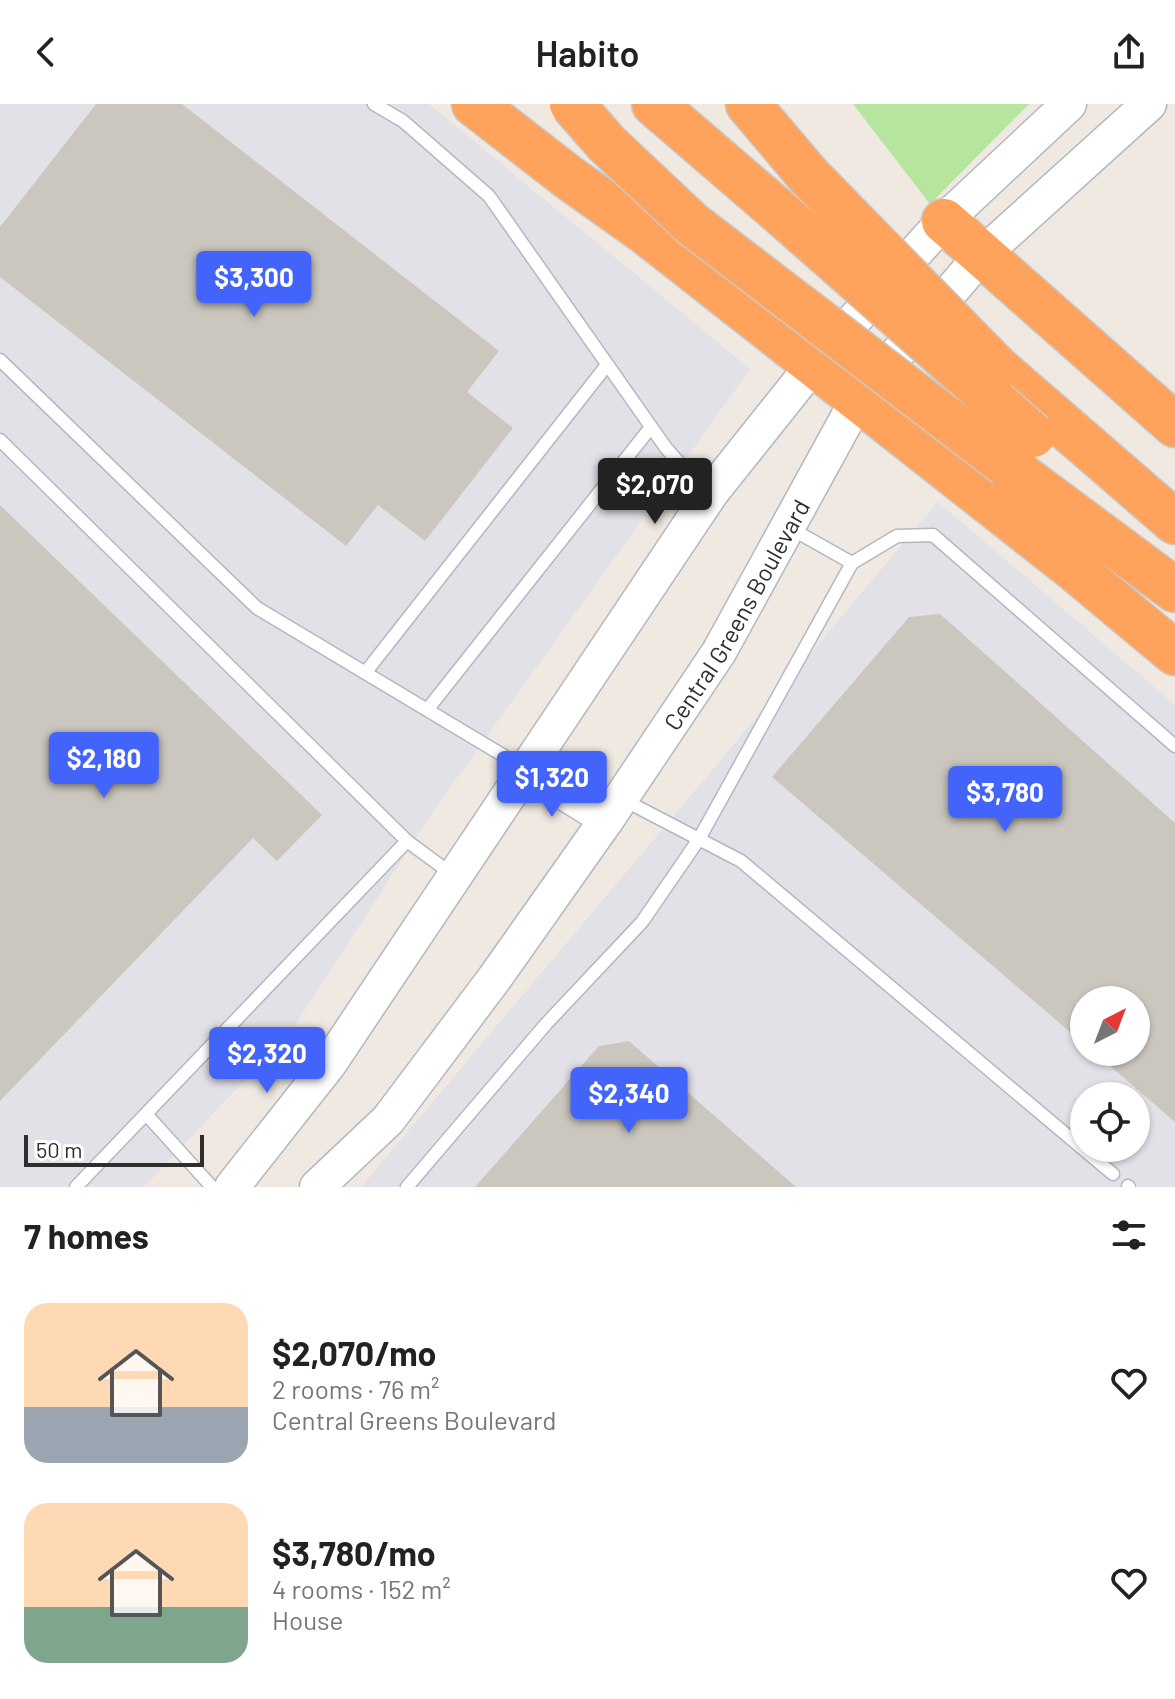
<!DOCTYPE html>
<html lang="en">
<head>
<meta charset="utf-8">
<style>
	body { margin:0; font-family:Barlow,sans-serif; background:#f6f6f6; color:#222; height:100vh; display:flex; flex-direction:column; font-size:30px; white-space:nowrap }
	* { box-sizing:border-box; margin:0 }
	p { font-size:26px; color:#767676 }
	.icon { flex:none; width:44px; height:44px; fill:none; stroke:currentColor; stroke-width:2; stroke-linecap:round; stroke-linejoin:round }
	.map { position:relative; height:1083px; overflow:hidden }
	.panel { display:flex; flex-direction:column; background:#fff; flex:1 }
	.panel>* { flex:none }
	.needle { width:52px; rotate:42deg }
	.buttons { position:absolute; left:1070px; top:882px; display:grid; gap:16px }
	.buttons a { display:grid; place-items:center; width:80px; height:80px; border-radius:50%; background:#fff; box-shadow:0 2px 6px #0004; font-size:40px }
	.scale { position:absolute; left:24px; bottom:20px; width:180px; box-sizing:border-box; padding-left:8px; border:4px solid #2e2e2e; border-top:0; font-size:22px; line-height:28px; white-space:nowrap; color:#2e2e2e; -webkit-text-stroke:6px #fff; paint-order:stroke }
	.price { position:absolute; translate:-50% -68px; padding:0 18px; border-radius:8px; background:#4264fb; color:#fff; font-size:26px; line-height:52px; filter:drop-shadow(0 2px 4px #0008) }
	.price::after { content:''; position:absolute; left:50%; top:48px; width:24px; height:18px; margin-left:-12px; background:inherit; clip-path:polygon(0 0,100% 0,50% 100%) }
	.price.selected { background:#222; color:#fff }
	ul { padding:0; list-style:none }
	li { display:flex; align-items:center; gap:24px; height:200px; padding:0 24px }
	li span { display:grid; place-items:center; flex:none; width:224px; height:160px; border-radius:24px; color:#555 }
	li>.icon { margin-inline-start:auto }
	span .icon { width:96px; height:96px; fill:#fffc; stroke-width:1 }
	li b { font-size:34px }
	h2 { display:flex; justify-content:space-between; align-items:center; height:96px; padding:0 24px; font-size:34px }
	header { display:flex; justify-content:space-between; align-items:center; height:104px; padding:0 24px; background:#fff; font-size:36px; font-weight:600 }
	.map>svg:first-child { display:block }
</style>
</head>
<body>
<header><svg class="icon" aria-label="back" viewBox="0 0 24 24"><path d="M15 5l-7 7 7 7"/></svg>Habito<svg class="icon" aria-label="share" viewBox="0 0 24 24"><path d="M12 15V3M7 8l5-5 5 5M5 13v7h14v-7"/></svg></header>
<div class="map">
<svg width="1175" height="1083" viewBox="0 0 1175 1083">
	<rect width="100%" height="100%" fill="#efe9e1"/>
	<path fill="#e3e1e8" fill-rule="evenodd" d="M 0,0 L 429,0 L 750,265 L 434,706 L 292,926 L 144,1083 L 0,1083 Z
		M 938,398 L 1175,601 L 1175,1083 L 361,1083 ZM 1084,896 L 1136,896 L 1136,948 L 1084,948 ZM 1084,992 L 1136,992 L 1136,1044 L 1084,1044 Z"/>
	<path fill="#b6e59e" d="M 853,0 L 1029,0 L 930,100 Z"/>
	<path fill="#cbc7bf" d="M 96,0 L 182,0 L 499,247 L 467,288 L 513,324 L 425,437 L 378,401 L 346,442 L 0,173 L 0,123 Z
		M 0,401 L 322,711 L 277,757 L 253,734 L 0,997 Z
		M 940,510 L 1175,719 L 1175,1018 L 1094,948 L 1136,948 L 1136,896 L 1084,896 L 1084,940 L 772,673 L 909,513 Z
		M 629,937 L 796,1083 L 475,1083 L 599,942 Z"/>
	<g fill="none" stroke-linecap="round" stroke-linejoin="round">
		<g stroke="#b4b7c1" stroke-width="15">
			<path id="lane" d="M 374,0 L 403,17 L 489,92 L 666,344 L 687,368 L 709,387
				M 0,256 L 257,504 L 524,664
				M 0,336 L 407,737 L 76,1083
				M 790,424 L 852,459 L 897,432 L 933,431 L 1175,642
				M 365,569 L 607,261
				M 427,606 L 651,323
				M 622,695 L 741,757 L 1113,1070
				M 407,737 L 453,771
				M 146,1010 L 212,1083
				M 1128,1082 L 1129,1083
				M 407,1083 L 546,920 L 642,818 L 699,735 L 852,459"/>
		</g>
		<g stroke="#b4b7c1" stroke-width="37">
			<g id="secondary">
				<path d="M 528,666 L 607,715"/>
				<path d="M 232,1083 L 329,960 L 711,389 L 813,261 L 944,117 L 1069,0"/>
				<path id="s1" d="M 317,1083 L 388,1016 L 494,875 L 607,715 L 719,548 L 858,295 L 982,151 L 1149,0"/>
			</g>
		</g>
		<g stroke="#c9c9c9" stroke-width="47">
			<path id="highway" d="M 474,0 L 568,73 L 644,127 L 769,225 L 1073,464 L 1175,549
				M 654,0 L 776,105
				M 748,0 L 808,71
				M 944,117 L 1175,321
				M 997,264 L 1175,418
				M 1007,361 L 1175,486"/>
		</g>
		<use href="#lane" stroke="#fff" stroke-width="12"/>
		<use href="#secondary" stroke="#fff" stroke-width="34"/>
		<use href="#highway" stroke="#ffa35c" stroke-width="44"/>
		<g stroke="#c9c9c9" stroke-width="47" stroke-linecap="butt">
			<path id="highway-bridge" d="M 572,0 L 607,40 L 692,120 L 1007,361
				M 808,71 L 997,264
				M 776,105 L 1033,331"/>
		</g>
		<use href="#highway-bridge" stroke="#ffa35c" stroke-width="44"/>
	</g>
	<g text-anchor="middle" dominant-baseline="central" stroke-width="6" stroke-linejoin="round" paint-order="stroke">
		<g font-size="24" fill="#2e2e2e" stroke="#fff">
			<text stroke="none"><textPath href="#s1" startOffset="712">Central Greens Boulevard</textPath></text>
		</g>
	</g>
</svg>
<div class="buttons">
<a><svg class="needle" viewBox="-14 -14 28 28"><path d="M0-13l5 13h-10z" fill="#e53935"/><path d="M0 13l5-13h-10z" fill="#767676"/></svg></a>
<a><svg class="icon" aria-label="locate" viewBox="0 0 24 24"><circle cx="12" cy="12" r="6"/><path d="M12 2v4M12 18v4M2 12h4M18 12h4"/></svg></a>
</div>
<div class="scale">50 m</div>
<b class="price" style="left:254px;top:215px">$3,300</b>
<b class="price selected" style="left:655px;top:422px">$2,070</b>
<b class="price" style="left:104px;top:696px">$2,180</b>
<b class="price" style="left:552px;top:715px">$1,320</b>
<b class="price" style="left:1005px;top:730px">$3,780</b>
<b class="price" style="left:267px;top:991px">$2,320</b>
<b class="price" style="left:629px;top:1031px">$2,340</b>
</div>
<section class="panel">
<h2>7 homes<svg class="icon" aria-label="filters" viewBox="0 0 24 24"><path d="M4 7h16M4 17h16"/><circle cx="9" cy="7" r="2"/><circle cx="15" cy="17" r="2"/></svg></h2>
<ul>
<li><span style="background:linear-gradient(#ffd9b3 65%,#9aa5b1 0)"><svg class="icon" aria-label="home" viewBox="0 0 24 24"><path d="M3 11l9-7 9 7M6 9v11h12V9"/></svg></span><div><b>$2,070/mo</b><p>2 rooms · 76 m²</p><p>Central Greens Boulevard</p></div><svg class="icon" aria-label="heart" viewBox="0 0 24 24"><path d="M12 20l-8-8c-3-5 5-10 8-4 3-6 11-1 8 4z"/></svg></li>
<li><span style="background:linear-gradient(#ffd9b3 65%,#7fa58c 0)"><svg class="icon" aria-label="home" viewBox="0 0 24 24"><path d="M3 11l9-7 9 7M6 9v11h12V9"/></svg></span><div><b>$3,780/mo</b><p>4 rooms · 152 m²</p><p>House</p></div><svg class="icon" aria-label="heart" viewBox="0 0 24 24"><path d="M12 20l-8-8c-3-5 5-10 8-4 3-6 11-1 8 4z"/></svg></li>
</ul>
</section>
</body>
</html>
